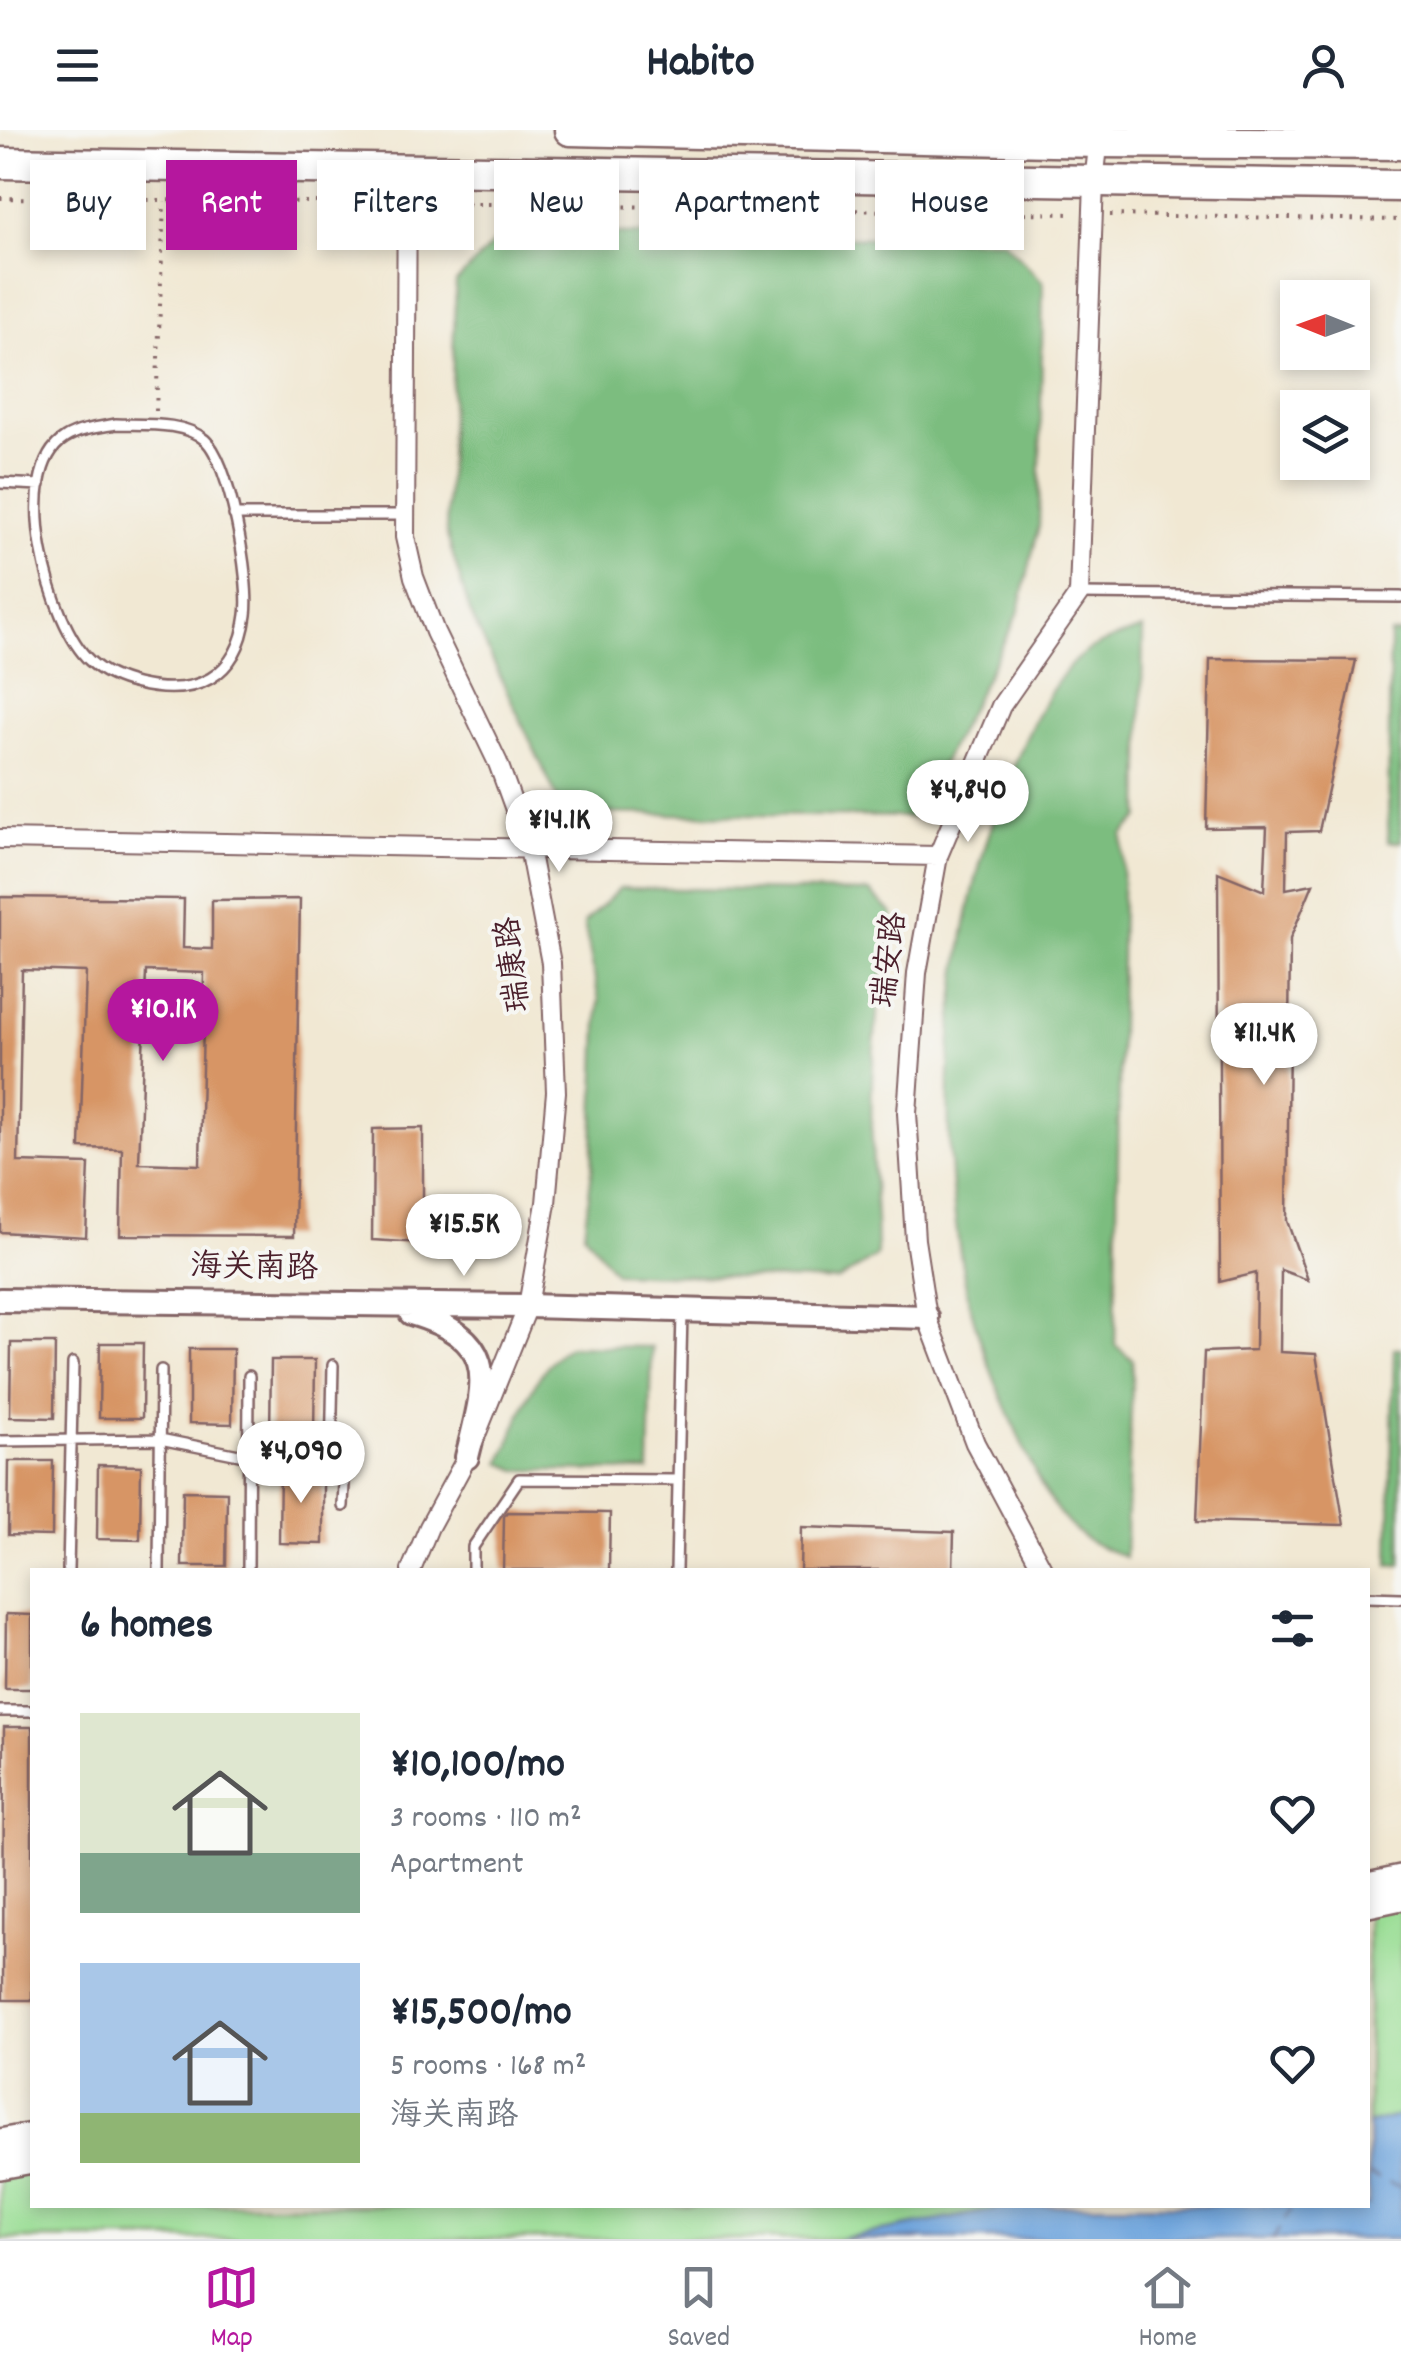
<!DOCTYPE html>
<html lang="en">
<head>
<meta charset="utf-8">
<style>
	body { margin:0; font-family:Dekko,"LXGW WenKai TC",sans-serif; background:#f2f2f3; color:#1f2937; height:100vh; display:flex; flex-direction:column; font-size:38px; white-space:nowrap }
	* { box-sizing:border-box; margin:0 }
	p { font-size:32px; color:#747a83 }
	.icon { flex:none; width:55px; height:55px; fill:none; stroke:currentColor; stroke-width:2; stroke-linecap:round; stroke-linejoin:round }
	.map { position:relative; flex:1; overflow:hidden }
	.details { position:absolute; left:30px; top:1438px; width:1340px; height:640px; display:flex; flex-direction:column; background:#fff; border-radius:0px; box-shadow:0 5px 15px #0003 }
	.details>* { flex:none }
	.hud { position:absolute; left:30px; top:30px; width:1342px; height:90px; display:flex; gap:20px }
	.needle { width:65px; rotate:271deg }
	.controls { position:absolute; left:1280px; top:150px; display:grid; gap:20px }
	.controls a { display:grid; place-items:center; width:90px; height:90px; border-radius:0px; background:#fff; box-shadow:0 5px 15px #0003; font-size:50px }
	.price { position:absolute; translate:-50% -85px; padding:0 22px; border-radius:35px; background:#fff; color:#222; font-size:32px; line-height:65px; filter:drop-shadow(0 2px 5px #0008) }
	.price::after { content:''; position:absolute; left:50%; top:60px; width:30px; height:22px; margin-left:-15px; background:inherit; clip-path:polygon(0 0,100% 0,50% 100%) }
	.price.active { background:#b5179e; color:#fff }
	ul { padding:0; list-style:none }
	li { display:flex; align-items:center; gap:30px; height:250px; padding:0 50px }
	li span { display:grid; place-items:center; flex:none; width:280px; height:200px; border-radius:0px; color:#555 }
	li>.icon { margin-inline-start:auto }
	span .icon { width:120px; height:120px; fill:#fffc; stroke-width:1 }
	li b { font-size:42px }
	h2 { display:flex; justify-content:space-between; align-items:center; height:120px; padding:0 50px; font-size:42px }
	.pill { padding:0 35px; border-radius:0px; background:#fff; box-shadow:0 5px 15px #0003; font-size:35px; line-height:90px }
	.pill.active { background:#b5179e; color:#fff }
	header { display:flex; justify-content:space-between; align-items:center; height:130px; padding:0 50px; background:#fff; font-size:45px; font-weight:700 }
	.menu { display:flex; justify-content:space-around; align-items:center; height:140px; border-top:2px solid #e0e1e3; background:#fff; font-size:28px; color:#747a83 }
	.menu a { display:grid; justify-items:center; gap:5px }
	.menu .active { color:#b5179e }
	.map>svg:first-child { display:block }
</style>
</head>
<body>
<header><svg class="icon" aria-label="menu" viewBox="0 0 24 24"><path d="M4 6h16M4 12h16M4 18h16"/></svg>Habito<svg class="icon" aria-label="person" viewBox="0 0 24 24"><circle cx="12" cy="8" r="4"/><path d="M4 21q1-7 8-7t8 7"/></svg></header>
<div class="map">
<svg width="1401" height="2109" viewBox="0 0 1401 2109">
	<rect width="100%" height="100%" fill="#f6f6f2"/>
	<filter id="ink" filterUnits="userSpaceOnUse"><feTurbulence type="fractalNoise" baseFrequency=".01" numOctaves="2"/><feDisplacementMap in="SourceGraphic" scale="20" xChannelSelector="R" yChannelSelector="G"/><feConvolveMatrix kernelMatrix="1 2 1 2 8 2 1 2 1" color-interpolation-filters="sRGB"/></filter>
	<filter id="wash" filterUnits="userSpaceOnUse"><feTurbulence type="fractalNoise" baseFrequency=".0048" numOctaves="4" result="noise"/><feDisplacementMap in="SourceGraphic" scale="40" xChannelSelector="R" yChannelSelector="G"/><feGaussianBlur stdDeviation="2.25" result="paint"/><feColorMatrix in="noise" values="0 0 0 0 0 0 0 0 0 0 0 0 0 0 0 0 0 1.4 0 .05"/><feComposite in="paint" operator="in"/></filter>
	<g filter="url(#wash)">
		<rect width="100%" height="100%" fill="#f1e8d3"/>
		<path fill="#9bde96" stroke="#727e60" stroke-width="2.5" d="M 1401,1767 L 1401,1985 L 1368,1994 L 1368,1774 Z
			M 32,2030 L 32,2075 L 1020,2075 L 839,2109 L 0,2109 L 0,2036 Z"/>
		<path fill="#7cbd7f" stroke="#636e55" stroke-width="2.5" d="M 504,102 L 1002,110 L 1043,152 L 1039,396 L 1018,484 L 915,687 L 564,683 L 470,482 L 446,402 L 456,152 Z
			M 1143,499 L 1140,687 L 1123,705 L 1115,1215 L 1133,1230 L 1125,1427 C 1114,1422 1101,1418 1091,1412 C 1050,1389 1027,1326 1010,1286 C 993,1248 974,1198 966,1157 C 934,993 945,812 1006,656 C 1022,616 1041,569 1070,536 C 1087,515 1118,507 1143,499 Z
			M 1390,504 L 1401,504 L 1401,712 L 1388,712 Z
			M 620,758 L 870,762 L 893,784 C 878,858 869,934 872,1009 C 873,1049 877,1087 877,1126 L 837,1151 L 615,1143 L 584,1103 L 592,1041 L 599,870 L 584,793 Z
			M 570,1216 L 652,1217 L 649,1341 L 517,1340 L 501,1333 C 518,1295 533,1236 570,1216 Z
			M 1394,1218 L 1401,1218 L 1401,1435 L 1389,1435 Z"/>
		<path fill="#6fa5dd" stroke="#5c6284" stroke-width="2.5" d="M 1401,1985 L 1401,2109 L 839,2109 L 1020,2075 L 1368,2075 L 1368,1994 Z"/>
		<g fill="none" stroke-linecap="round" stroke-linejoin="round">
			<path stroke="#595572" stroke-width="2.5" stroke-dasharray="12 10" stroke-linecap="butt" d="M 1368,2044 L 1401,2057
				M 1273,2109 L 1294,2075"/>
		</g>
		<g id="blocks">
			<path fill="#d79565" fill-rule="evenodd" d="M 1210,529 L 1356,530 L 1319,701 L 1287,702 L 1286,759 L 1313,754 L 1290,809 L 1287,1091 L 1308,1150 L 1281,1140 L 1280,1222 L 1316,1224 L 1344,1395 L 1197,1391 L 1204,1222 L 1255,1220 L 1256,1143 L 1220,1152 L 1218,742 L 1264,761 L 1267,697 L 1206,698 Z
				M 0,767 L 184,769 L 183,818 L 212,819 L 212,770 L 300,769 L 294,1106 L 120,1105 L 122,1019 L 80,1018 L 86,842 L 22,840 L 18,1032 L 89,1034 L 86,1107 L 0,1102 ZM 146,841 L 204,843 L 200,1035 L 139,1033 Z
				M 423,998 L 423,1113 L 372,1110 L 373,999 Z
				M 11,1213 L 55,1213 L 54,1288 L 10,1287 Z
				M 100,1213 L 143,1213 L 142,1288 L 99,1288 Z
				M 189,1219 L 233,1219 L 232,1294 L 189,1293 Z
				M 271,1230 L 315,1230 L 314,1305 L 270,1304 Z
				M 9,1331 L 53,1331 L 52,1406 L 8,1405 Z
				M 98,1335 L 141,1336 L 140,1410 L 97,1409 Z
				M 280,1339 L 323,1339 L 323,1414 L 279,1413 Z
				M 183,1361 L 227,1362 L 226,1436 L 182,1436 Z
				M 507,1382 L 610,1383 L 609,1440 L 503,1440 L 504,1386 Z
				M 801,1397 L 954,1402 L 953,1440 L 800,1440 Z
				M 6,1484 L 32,1485 L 32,1559 L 5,1559 Z
				M 4,1597 L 32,1597 L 32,1870 L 3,1870 Z"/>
		</g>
	</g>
	<g filter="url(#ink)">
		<use href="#blocks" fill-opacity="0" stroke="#846566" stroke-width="2.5"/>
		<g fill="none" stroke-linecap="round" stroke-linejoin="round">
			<g stroke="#846566" stroke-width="14">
				<path id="service" d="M 116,294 C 143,295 184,291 205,310 C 230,332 251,451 246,485 C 238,548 195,568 137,554 C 120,550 103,543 90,531 C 50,495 9,343 65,308 C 79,299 100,297 116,294 Z
					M 0,353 L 40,355
					M 234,385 L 405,385
					M 1079,464 L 1401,467
					M 0,1311 L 160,1309 L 249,1327 L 345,1330 L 343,1376
					M 331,1329 L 333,1235
					M 68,1440 L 73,1233
					M 159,1440 L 161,1240
					M 248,1440 L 249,1246
					M 473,1440 L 473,1417 L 519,1349 L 678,1350
					M 676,1440 L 682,1183
					M 1368,1467 L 1401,1468
					M 0,1581 L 32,1581"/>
			</g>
			<g stroke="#846566" stroke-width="22">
				<path id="minor" d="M 407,39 L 405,407 L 414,447 L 435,502 L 498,633 L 529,718 L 551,833 L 556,962 L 546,1073 L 528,1176 L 467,1327 L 429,1397 L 411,1440
					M 0,709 L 938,726
					M 1043,1440 L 975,1313 L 927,1187 L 915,1110 L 907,983 L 917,843 L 938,726 L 1001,576 L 1079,464 L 1094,52 L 1099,8"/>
			</g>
			<g stroke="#846566" stroke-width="28">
				<path id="tertiary" d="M 0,1170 L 528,1176 L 927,1187
					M 411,1183 C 501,1210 486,1250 467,1327"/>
			</g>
			<g stroke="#846566" stroke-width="30">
				<path id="secondary" d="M 1368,1755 L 1401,1748
					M 1368,1774 L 1401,1767
					M 0,2012 L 32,2006
					M 0,2036 L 32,2030"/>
			</g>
			<g stroke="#846566" stroke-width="35">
				<path id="primary" d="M 570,0 L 1098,12 L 1401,14
					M 0,33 L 1401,56"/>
			</g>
			<path stroke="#846566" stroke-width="4" stroke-dasharray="2.5 8" stroke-linecap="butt" d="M 0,68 L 390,73
				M 425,73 L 1075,84
				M 1110,85 L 1401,90
				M 156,281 L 164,71"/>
			<use href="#service" stroke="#fff" stroke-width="9"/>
			<use href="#minor" stroke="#fff" stroke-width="18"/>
			<use href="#tertiary" stroke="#fff" stroke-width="22"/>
			<use href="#secondary" stroke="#fff" stroke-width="25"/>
			<use href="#primary" stroke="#fff" stroke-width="30"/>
		</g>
	</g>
	<g text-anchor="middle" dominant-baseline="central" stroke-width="8" stroke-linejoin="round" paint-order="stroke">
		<g font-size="32" fill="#4a1f2b" stroke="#f6f6f2">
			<text transform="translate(892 830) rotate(-83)">瑞安路</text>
			<text transform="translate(516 834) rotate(-97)">瑞康路</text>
			<text transform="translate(254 1140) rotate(1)">海关南路</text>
		</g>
	</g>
</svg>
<div class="controls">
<a><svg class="needle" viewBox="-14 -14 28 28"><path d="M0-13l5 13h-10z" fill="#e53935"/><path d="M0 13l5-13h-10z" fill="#747a83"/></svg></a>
<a><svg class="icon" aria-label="layers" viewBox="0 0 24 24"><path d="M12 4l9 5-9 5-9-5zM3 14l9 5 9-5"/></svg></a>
</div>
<b class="price" style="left:968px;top:715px">¥4,840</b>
<b class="price" style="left:559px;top:745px">¥14.1K</b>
<b class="price active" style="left:163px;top:934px">¥10.1K</b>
<b class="price" style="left:1264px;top:958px">¥11.4K</b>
<b class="price" style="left:464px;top:1149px">¥15.5K</b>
<b class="price" style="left:301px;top:1376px">¥4,090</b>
<div class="hud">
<a class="pill">Buy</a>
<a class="pill active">Rent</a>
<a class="pill">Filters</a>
<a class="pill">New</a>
<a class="pill">Apartment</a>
<a class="pill">House</a>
</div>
<section class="details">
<h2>6 homes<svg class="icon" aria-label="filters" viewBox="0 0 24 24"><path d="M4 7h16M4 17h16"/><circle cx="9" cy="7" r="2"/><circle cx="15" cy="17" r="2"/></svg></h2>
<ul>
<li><span style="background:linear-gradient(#dfe7d0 70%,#7fa58c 0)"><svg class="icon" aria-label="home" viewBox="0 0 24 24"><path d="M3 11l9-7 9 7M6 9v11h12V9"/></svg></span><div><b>¥10,100/mo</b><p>3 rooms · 110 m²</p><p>Apartment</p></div><svg class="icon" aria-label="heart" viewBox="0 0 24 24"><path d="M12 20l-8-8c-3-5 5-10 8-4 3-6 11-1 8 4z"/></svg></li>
<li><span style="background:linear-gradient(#a9c7e8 75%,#8fb573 0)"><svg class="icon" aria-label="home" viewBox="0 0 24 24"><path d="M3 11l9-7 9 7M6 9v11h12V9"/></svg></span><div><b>¥15,500/mo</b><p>5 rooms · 168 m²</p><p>海关南路</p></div><svg class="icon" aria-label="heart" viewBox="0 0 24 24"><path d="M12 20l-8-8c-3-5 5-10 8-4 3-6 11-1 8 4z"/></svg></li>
</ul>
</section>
</div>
<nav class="menu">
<a class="active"><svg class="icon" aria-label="map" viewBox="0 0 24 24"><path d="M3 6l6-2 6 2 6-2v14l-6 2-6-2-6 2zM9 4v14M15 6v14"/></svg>Map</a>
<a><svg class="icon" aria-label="saved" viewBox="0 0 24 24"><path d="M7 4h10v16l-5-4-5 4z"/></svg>Saved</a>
<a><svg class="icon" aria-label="home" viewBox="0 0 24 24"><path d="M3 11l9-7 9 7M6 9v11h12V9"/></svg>Home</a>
</nav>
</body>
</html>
